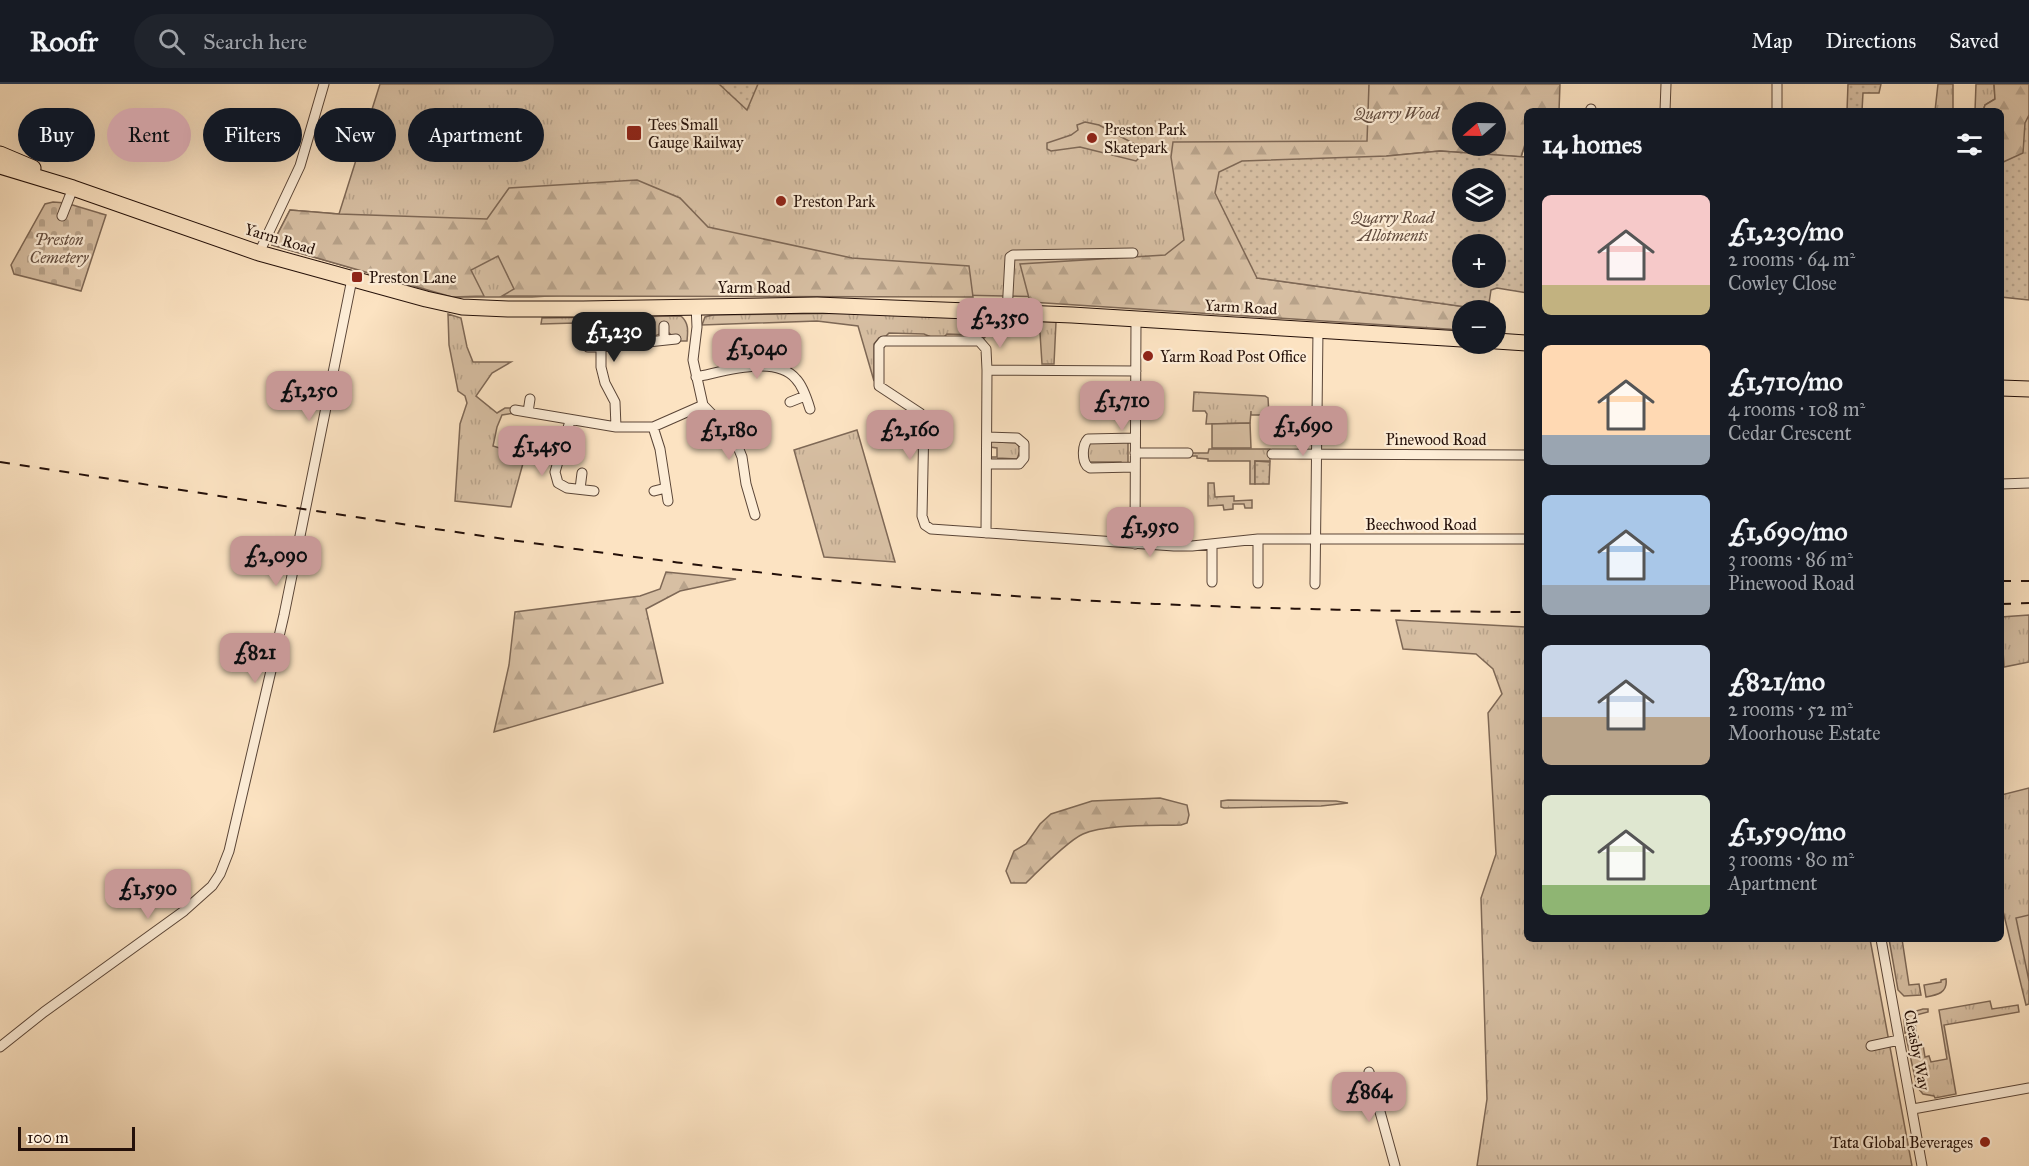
<!DOCTYPE html>
<html lang="en">
<head>
<meta charset="utf-8">
<style>
	body { margin:0; font-family:"IM FELL Great Primer",serif; background:#20242c; color:#f1f3f6; height:100vh; display:flex; flex-direction:column; font-size:22px; white-space:nowrap }
	* { box-sizing:border-box; margin:0 }
	p { font-size:20px; color:#9ea1a6 }
	.icon { flex:none; width:33px; height:33px; fill:none; stroke:currentColor; stroke-width:2; stroke-linecap:round; stroke-linejoin:round }
	.map { position:relative; flex:1; overflow:hidden }
	.sheet { position:absolute; left:1524px; top:24px; width:480px; height:834px; display:flex; flex-direction:column; background:#171b24; border-radius:9px; box-shadow:0 6px 24px #0002 }
	.sheet>* { flex:none }
	.top-card { position:absolute; left:18px; top:24px; width:570px; height:54px; display:flex; gap:12px }
	.needle { width:39px; rotate:250deg }
	.buttons { position:absolute; left:1452px; top:18px; display:grid; gap:12px }
	.buttons a { display:grid; place-items:center; width:54px; height:54px; border-radius:50%; background:#171b24; box-shadow:0 6px 24px #0002; font-size:30px }
	.scale { position:absolute; left:18px; bottom:15px; width:117px; box-sizing:border-box; padding-left:6px; border:3px solid #241009; border-top:0; font-size:16px; line-height:21px; white-space:nowrap; color:#241009; -webkit-text-stroke:4px #fdedd7; paint-order:stroke }
	.price { position:absolute; translate:-50% -51px; padding:0 14px; border-radius:12px; background:#c59692; color:#111; font-size:20px; line-height:39px; filter:drop-shadow(0 2px 3px #0008) }
	.price::after { content:''; position:absolute; left:50%; top:36px; width:18px; height:14px; margin-left:-9px; background:inherit; clip-path:polygon(0 0,100% 0,50% 100%) }
	.price.active { background:#222; color:#fff }
	ul { padding:0; list-style:none }
	li { display:flex; align-items:center; gap:18px; height:150px; padding:0 18px }
	li span { display:grid; place-items:center; flex:none; width:168px; height:120px; border-radius:9px; color:#555 }
	li>.icon { margin-inline-start:auto }
	span .icon { width:72px; height:72px; fill:#fffc; stroke-width:1 }
	li b { font-size:26px }
	h2 { display:flex; justify-content:space-between; align-items:center; height:72px; padding:0 18px; font-size:26px }
	.pill { padding:0 21px; border-radius:27px; background:#171b24; box-shadow:0 6px 24px #0002; font-size:21px; line-height:54px }
	.pill.active { background:#c59692; color:#111 }
	header { display:flex; align-items:center; gap:36px; box-sizing:border-box; height:84px; padding:0 30px; background:#171b24; border-bottom:2px solid #363941 }
	header strong { font-size:28px }
	nav { display:flex; gap:33px; margin-inline-start:auto; font-size:21px }
	.search { width:420px; height:54px; background:#20242c; display:flex; align-items:center; gap:15px; box-sizing:border-box; padding:0 21px; border-radius:33px; color:#9ea1a6; font-size:22px }
	.map>svg:first-child { display:block }
</style>
</head>
<body>
<header>
<strong>Roofr</strong>
<div class="search"><svg class="icon" aria-label="search" viewBox="0 0 24 24"><circle cx="10" cy="10" r="6"/><path d="M15 15l6 6"/></svg>Search here</div>
<nav><a>Map</a><a>Directions</a><a>Saved</a></nav>
</header>
<div class="map">
<svg width="2029" height="1082" viewBox="0 0 2029 1082">
	<defs>
		<pattern id="grass-tufts" width="24" height="20" patternUnits="userSpaceOnUse" patternTransform="scale(1.5)"><rect width="24" height="20" fill="#d7bfa3"/><path d="M3 7l-1-3M5 7V3M7 7l1-3M15 17l-1-3M17 17v-4M19 17l1-3" fill="none" stroke="#b8a38b"/></pattern>
		<pattern id="forest-firs" width="22" height="20" patternUnits="userSpaceOnUse" patternTransform="scale(1.5)"><rect width="22" height="20" fill="#d7bfa3"/><path d="M5 1l3.5 6h-7zM16 11l3.5 6h-7z" fill="#b8a38b"/></pattern>
		<pattern id="cemetery-stones" width="16" height="16" patternUnits="userSpaceOnUse" patternTransform="scale(1.5)"><rect width="16" height="16" fill="#d7bfa3"/><path d="M2 7V4a2 2 0 0 1 4 0v3zM10 15v-3a2 2 0 0 1 4 0v3z" fill="#b8a38b"/></pattern>
		<pattern id="garden-dots" width="8" height="8" patternUnits="userSpaceOnUse" patternTransform="scale(1.5)"><rect width="8" height="8" fill="#d7bfa3"/><path d="M2 2h.1M6 6h.1" fill="none" stroke="#b8a38b" stroke-width="1.8" stroke-linecap="round"/></pattern>
	</defs>
	<rect width="100%" height="100%" fill="#fce3c2"/>
	<filter id="stains"><feTurbulence type="fractalNoise" baseFrequency=".00333" numOctaves="4"/><feColorMatrix values="0 0 0 0 .2 0 0 0 0 .09 0 0 0 0 .02 0 0 0 .5 -.17"/></filter>
	<radialGradient id="worn" r=".72"><stop offset=".6" stop-color="#630" stop-opacity="0"/><stop offset="1" stop-color="#630" stop-opacity=".3"/></radialGradient>
	<path fill="url(#grass-tufts)" stroke="#7e6856" stroke-width="1.5" fill-rule="evenodd" d="M 380,0 L 1554,0 L 1527,27 L 1527,54 L 1521,73 L 1440,67 L 1257,194 L 1052,213 L 796,208 L 598,209 L 532,213 L 452,213 L 272,161 L 290,126 L 339,130 ZM 1462,28 L 1496,28 L 1496,62 L 1462,62 Z
		M 1938,0 L 1953,0 L 1953,27 L 1935,27 Z
		M 1976,0 L 1994,0 L 1995,15 L 1985,21 L 1983,27 L 1975,27 Z
		M 869,229 L 1056,238 L 1054,280 L 1042,280 L 1040,249 L 988,250 L 984,254 L 982,253 L 980,254 L 973,251 L 947,250 L 944,253 L 931,253 L 924,250 L 889,249 L 886,252 L 879,254 L 874,260 L 874,297 L 858,242 L 817,237 L 702,241 L 705,233 L 713,231 Z
		M 448,230 L 461,234 L 467,263 L 473,278 L 511,278 L 492,289 L 476,312 L 497,329 L 505,324 L 516,324 L 514,329 L 502,331 L 497,343 L 493,362 L 525,372 L 511,423 L 455,417 L 460,340 L 467,319 L 465,312 L 458,307 L 449,261 Z
		M 681,232 C 689,239 688,247 687,257 L 678,257 L 668,248 C 642,255 615,266 589,253 L 589,246 L 586,241 L 576,239 L 541,240 L 542,234 Z
		M 1194,308 L 1265,312 L 1268,314 L 1269,331 L 1251,331 L 1251,327 L 1250,339 L 1206,340 L 1207,330 L 1205,327 L 1193,327 Z
		M 857,346 L 895,478 L 824,473 L 794,366 Z
		M 996,355 L 999,358 L 1018,359 L 1020,367 L 1017,375 L 998,374 L 997,378 L 991,376 L 990,373 L 997,373 L 997,364 L 990,363 L 990,358 Z
		M 1128,358 L 1128,379 L 1124,381 L 1121,378 L 1091,378 L 1090,380 L 1087,374 L 1087,359 Z
		M 1209,365 L 1270,365 L 1270,377 L 1255,377 L 1255,400 L 1250,400 L 1250,377 L 1208,377 L 1208,375 L 1197,374 L 1197,372 L 1191,372 L 1191,369 L 1208,369 Z
		M 1208,399 L 1214,399 L 1215,413 L 1234,412 L 1234,417 L 1252,416 L 1252,424 L 1245,424 L 1244,420 L 1233,420 L 1233,425 L 1224,426 L 1223,421 L 1208,422 Z
		M 2029,531 L 2029,578 L 2004,583 L 2001,533 Z
		M 1396,536 L 1527,543 L 1527,855 L 1870,855 L 1912,1082 L 1477,1082 L 1487,1015 L 1481,814 L 1496,770 L 1488,629 L 1502,610 L 1493,585 L 1476,570 L 1403,565 Z
		M 2029,704 L 2029,920 L 2026,921 L 2001,819 L 2001,711 Z
		M 1889,855 L 1902,855 L 1909,901 L 1919,900 L 1921,911 L 1904,912 L 1898,906 Z
		M 1946,895 C 1948,909 1937,911 1926,913 L 1924,901 L 1941,898 L 1941,896 Z
		M 1990,917 L 1992,925 L 2018,921 L 2019,928 L 1944,941 L 1956,1010 L 1935,1014 L 1934,1012 L 1923,1010 L 1917,1003 L 1906,953 L 1918,952 L 1919,961 L 1923,961 L 1925,973 L 1929,972 L 1931,978 L 1947,975 L 1939,926 Z
		M 1923,925 L 1928,925 L 1928,928 L 1916,931 L 1917,937 L 1915,938 L 1916,947 L 1905,949 L 1904,935 L 1906,930 Z"/>
	<path fill="url(#forest-firs)" stroke="#7e6856" stroke-width="1.5" fill-rule="evenodd" d="M 1369,0 L 1560,0 L 1559,27 L 1527,27 L 1527,54 L 1521,73 L 1440,67 L 1387,72 L 1257,194 L 1488,226 L 1462,226 L 1462,246 L 1030,218 L 1020,180 L 1165,171 L 1184,156 L 1171,73 L 1173,58 L 1367,57 ZM 1462,28 L 1496,28 L 1496,62 L 1462,62 Z
		M 1994,0 L 2029,0 L 2029,85 L 2001,82 L 2001,27 L 1983,27 L 1985,21 L 1995,15 Z
		M 637,96 L 680,114 L 708,143 L 852,174 L 969,182 L 973,213 L 502,212 L 514,205 L 498,172 L 471,186 L 484,212 L 452,213 L 272,161 L 290,126 L 339,130 L 487,135 L 509,104 Z
		M 666,488 L 736,495 L 680,507 L 646,525 L 663,599 L 494,648 L 509,581 L 515,528 L 640,512 L 660,505 Z
		M 1160,714 L 1187,721 L 1189,731 L 1187,739 L 1181,741 C 1154,742 1106,740 1083,750 C 1069,756 1038,787 1026,799 L 1011,799 L 1006,787 L 1014,767 L 1026,760 L 1040,740 L 1051,730 L 1092,717 Z
		M 1228,716 L 1336,717 L 1348,719 L 1321,722 L 1224,724 L 1221,723 L 1221,717 Z"/>
	<path fill="url(#cemetery-stones)" stroke="#7e6856" stroke-width="1.5" d="M 53,118 L 66,119 L 106,131 L 81,207 L 14,190 L 11,181 L 45,120 Z"/>
	<path fill="url(#garden-dots)" stroke="#7e6856" stroke-width="1.5" fill-rule="evenodd" d="M 719,0 L 758,0 L 747,26 Z
		M 1848,0 L 1881,0 L 1879,9 L 1863,9 L 1862,27 L 1847,27 Z
		M 2029,31 L 2029,216 L 2001,213 L 2001,79 L 2023,69 L 2025,39 Z
		M 1440,67 L 1527,73 L 1527,209 L 1497,204 L 1491,206 L 1488,226 L 1257,194 L 1215,109 L 1219,88 L 1242,77 L 1387,72 ZM 1496,94 L 1496,128 L 1462,128 L 1462,94 ZM 1462,160 L 1496,160 L 1496,194 L 1462,194 Z
		M 1255,377 L 1270,378 L 1269,400 L 1255,400 Z"/>
	<path fill="#d7bfa3" stroke="#7e6856" stroke-width="1.5" d="M 1085,38 L 1099,41 L 1142,64 L 1142,71 L 1136,77 L 1080,63 L 1051,67 L 1047,65 L 1047,59 L 1071,51 L 1078,46 L 1077,41 Z
		M 1250,339 L 1251,364 L 1212,364 L 1212,340 Z
		M 2029,831 L 2029,897 L 2016,834 Z"/>
	<g fill="none" stroke-linecap="round" stroke-linejoin="round">
		<g stroke="#5a4537" stroke-width="11">
			<path id="minor" d="M 1590,27 L 1591,25
				M 1665,27 L 1666,0
				M 1777,27 L 1777,0
				M 62,132 L 73,104
				M 259,169 L 300,82 L 324,0
				M 1007,229 L 1010,173 L 1013,171 L 1133,169
				M 664,255 L 664,242
				M 588,263 L 601,263
				M 1136,287 L 987,286 L 986,265 L 979,257 L 883,257 L 879,262 L 879,302 L 920,329 L 924,336 L 922,432 L 925,441 L 931,445 L 1174,462 L 1192,462 L 1258,455 L 1527,455
				M 696,293 C 723,288 775,270 796,295 C 803,302 807,315 810,325
				M 790,318 L 805,312
				M 703,321 L 734,353 L 742,373 L 746,400 L 755,431
				M 515,326 L 616,343 L 653,343 L 703,321 L 693,276 L 697,243 L 696,221
				M 528,328 L 530,315
				M 570,337 L 555,388 L 558,399 L 567,404 L 594,407
				M 616,343 L 615,318 L 605,299 L 601,283 L 601,263 L 676,255
				M 653,343 L 660,365 L 668,417
				M 987,353 L 1017,354 L 1024,360 L 1024,374 L 1019,380 L 987,380
				M 1135,369 L 1188,369
				M 1272,370 L 1527,371
				M 1135,383 L 1090,384 L 1087,382 C 1082,376 1082,361 1088,355 L 1135,354
				M 2001,400 L 2029,399
				M 580,405 L 582,389
				M 654,407 L 666,404
				M 986,449 L 987,286
				M 1135,460 L 1136,235
				M 1212,498 L 1212,460
				M 1258,499 L 1258,455
				M 1315,500 L 1318,246
				M 1881,855 L 1922,1082
				M 1871,962 L 1899,956
				M 0,963 L 44,928 L 184,827 L 212,802 L 220,790 L 229,767 L 284,531 L 352,195
				M 1369,988 L 1395,1082
				M 1913,1025 L 2029,1004"/>
		</g>
		<g stroke="#241009" stroke-width="17">
			<path id="primary" d="M 0,70 L 33,84
				M 0,82 L 73,104 L 259,169 L 426,215 L 462,223 L 508,225 L 583,225 L 817,221 L 1072,231 L 1462,255
				M 1496,257 L 1527,259
				M 2001,304 L 2029,305"/>
		</g>
		<use href="#minor" stroke="#fdedd7" stroke-width="9"/>
		<use href="#primary" stroke="#fce3c2" stroke-width="15"/>
		<path stroke="#241009" stroke-width="2" stroke-dasharray="10 10" stroke-linecap="butt" d="M 0,378 C 303,424 605,476 910,504 C 1115,522 1321,527 1527,528
			M 2001,497 L 2029,497
			M 2001,520 L 2029,519"/>
	</g>
	<g fill="#8f2418" stroke="#fdedd7" stroke-width="2">
		<rect x="626" y="41" width="16" height="16" rx="3"/>
		<circle cx="1092" cy="54" r="6"/>
		<circle cx="781" cy="117" r="6"/>
		<rect x="351" y="187" width="12" height="12" rx="3"/>
		<circle cx="1148" cy="272" r="6"/>
		<circle cx="1985" cy="1058" r="6"/>
	</g>
	<g text-anchor="middle" dominant-baseline="central" stroke-width="4.5" stroke-linejoin="round" paint-order="stroke">
		<g font-size="16" font-style="italic" fill="#634d3f" stroke="#fdedd7">
			<text x="1397" y="29">Quarry Wood</text>
			<text x="1393" y="133">Quarry Road<tspan x="1393" dy="18">Allotments</tspan></text>
			<text x="59" y="155">Preston<tspan x="59" dy="18">Cemetery</tspan></text>
		</g>
		<g font-size="16" fill="#241009" stroke="#fdedd7" text-anchor="start">
			<text x="648" y="40">Tees Small<tspan x="648" dy="18">Gauge Railway</tspan></text>
			<text x="1104" y="45">Preston Park<tspan x="1104" dy="18">Skatepark</tspan></text>
			<text x="793" y="117">Preston Park</text>
			<text x="369" y="193">Preston Lane</text>
			<text x="1160" y="272">Yarm Road Post Office</text>
			<text x="1973" y="1058" text-anchor="end">Tata Global Beverages</text>
		</g>
		<g font-size="16" fill="#241009" stroke="#fdedd7">
			<text transform="translate(280 155) rotate(17)">Yarm Road</text>
			<text x="754" y="203">Yarm Road</text>
			<text transform="translate(1241 223) rotate(3)">Yarm Road</text>
			<text x="1436" y="355">Pinewood Road</text>
			<text x="1421" y="440">Beechwood Road</text>
			<text transform="translate(1917 966) rotate(79)">Cleasby Way</text>
		</g>
	</g>
	<rect width="100%" height="100%" filter="url(#stains)"/>
	<rect width="100%" height="100%" fill="url(#worn)"/>
</svg>
<div class="buttons">
<a><svg class="needle" viewBox="-14 -14 28 28"><path d="M0-13l5 13h-10z" fill="#e53935"/><path d="M0 13l5-13h-10z" fill="#9ea1a6"/></svg></a>
<a><svg class="icon" aria-label="layers" viewBox="0 0 24 24"><path d="M12 4l9 5-9 5-9-5zM3 14l9 5 9-5"/></svg></a>
<a>+</a>
<a>−</a>
</div>
<div class="scale">100 m</div>
<b class="price" style="left:1000px;top:265px">£2,350</b>
<b class="price active" style="left:614px;top:279px">£1,230</b>
<b class="price" style="left:757px;top:296px">£1,040</b>
<b class="price" style="left:309px;top:338px">£1,250</b>
<b class="price" style="left:1122px;top:348px">£1,710</b>
<b class="price" style="left:1303px;top:373px">£1,690</b>
<b class="price" style="left:729px;top:377px">£1,180</b>
<b class="price" style="left:910px;top:377px">£2,160</b>
<b class="price" style="left:542px;top:393px">£1,450</b>
<b class="price" style="left:1150px;top:474px">£1,950</b>
<b class="price" style="left:276px;top:503px">£2,090</b>
<b class="price" style="left:255px;top:600px">£821</b>
<b class="price" style="left:148px;top:836px">£1,590</b>
<b class="price" style="left:1369px;top:1039px">£864</b>
<div class="top-card">
<a class="pill">Buy</a>
<a class="pill active">Rent</a>
<a class="pill">Filters</a>
<a class="pill">New</a>
<a class="pill">Apartment</a>
</div>
<section class="sheet">
<h2>14 homes<svg class="icon" aria-label="filters" viewBox="0 0 24 24"><path d="M4 7h16M4 17h16"/><circle cx="9" cy="7" r="2"/><circle cx="15" cy="17" r="2"/></svg></h2>
<ul>
<li><span style="background:linear-gradient(#f6c9c9 75%,#c2b280 0)"><svg class="icon" aria-label="home" viewBox="0 0 24 24"><path d="M3 11l9-7 9 7M6 9v11h12V9"/></svg></span><div><b>£1,230/mo</b><p>2 rooms · 64 m²</p><p>Cowley Close</p></div></li>
<li><span style="background:linear-gradient(#ffd9b3 75%,#9aa5b1 0)"><svg class="icon" aria-label="home" viewBox="0 0 24 24"><path d="M3 11l9-7 9 7M6 9v11h12V9"/></svg></span><div><b>£1,710/mo</b><p>4 rooms · 108 m²</p><p>Cedar Crescent</p></div></li>
<li><span style="background:linear-gradient(#a9c7e8 75%,#9aa5b1 0)"><svg class="icon" aria-label="home" viewBox="0 0 24 24"><path d="M3 11l9-7 9 7M6 9v11h12V9"/></svg></span><div><b>£1,690/mo</b><p>3 rooms · 86 m²</p><p>Pinewood Road</p></div></li>
<li><span style="background:linear-gradient(#c9d6e8 60%,#b9a48a 0)"><svg class="icon" aria-label="home" viewBox="0 0 24 24"><path d="M3 11l9-7 9 7M6 9v11h12V9"/></svg></span><div><b>£821/mo</b><p>2 rooms · 52 m²</p><p>Moorhouse Estate</p></div></li>
<li><span style="background:linear-gradient(#dfe7d0 75%,#8fb573 0)"><svg class="icon" aria-label="home" viewBox="0 0 24 24"><path d="M3 11l9-7 9 7M6 9v11h12V9"/></svg></span><div><b>£1,590/mo</b><p>3 rooms · 80 m²</p><p>Apartment</p></div></li>
</ul>
</section>
</div>
</body>
</html>
